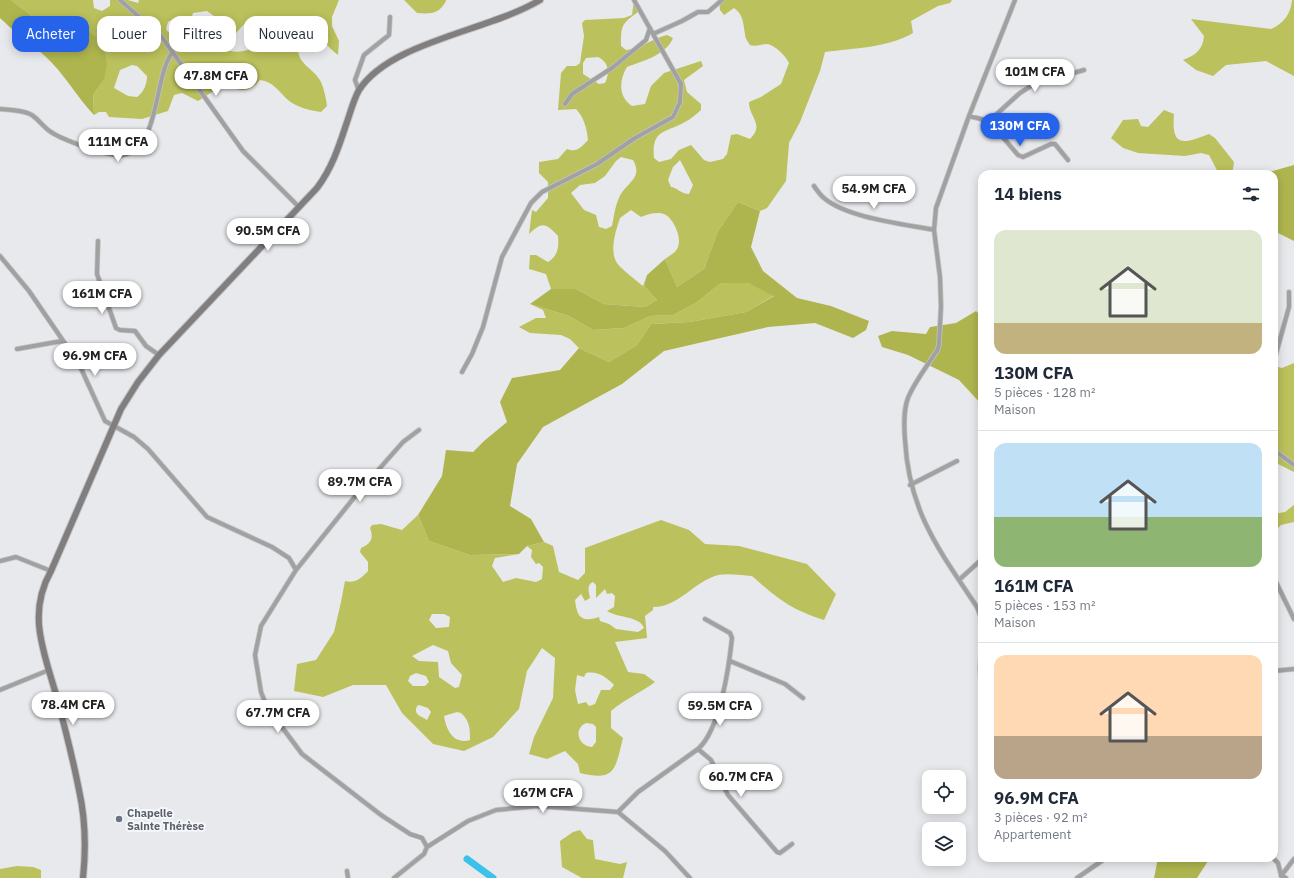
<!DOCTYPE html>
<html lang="fr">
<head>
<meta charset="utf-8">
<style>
	body { margin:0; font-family:"IBM Plex Sans",sans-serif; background:#f6f6f7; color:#1f2937; height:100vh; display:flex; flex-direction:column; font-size:15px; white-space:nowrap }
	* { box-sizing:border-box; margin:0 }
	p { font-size:13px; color:#747a83 }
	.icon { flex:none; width:22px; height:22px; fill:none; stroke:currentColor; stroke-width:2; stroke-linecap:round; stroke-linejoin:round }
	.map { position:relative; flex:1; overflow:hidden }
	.panel { position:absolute; left:978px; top:170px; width:300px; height:692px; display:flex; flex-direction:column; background:#fff; border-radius:12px; box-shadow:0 2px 10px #0003 }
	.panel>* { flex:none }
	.banner { position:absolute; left:12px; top:16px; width:380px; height:36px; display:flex; gap:8px }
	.fabs { position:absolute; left:922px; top:770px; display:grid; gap:8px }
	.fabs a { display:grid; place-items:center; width:44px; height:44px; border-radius:8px; background:#fff; box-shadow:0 2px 10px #0003; font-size:20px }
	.price { position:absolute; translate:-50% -34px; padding:0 9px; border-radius:14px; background:#fff; color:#222; font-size:13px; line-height:26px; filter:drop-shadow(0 1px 2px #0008) }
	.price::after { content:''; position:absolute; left:50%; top:24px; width:12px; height:9px; margin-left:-6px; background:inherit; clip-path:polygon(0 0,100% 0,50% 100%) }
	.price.selected { background:#2563eb; color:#fff }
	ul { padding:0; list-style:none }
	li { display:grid; align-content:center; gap:8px; height:212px; padding:0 16px }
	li+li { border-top:1px solid #e0e1e3 }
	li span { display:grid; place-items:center; height:124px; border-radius:12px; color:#555 }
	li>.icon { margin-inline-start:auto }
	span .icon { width:72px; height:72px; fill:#fffc; stroke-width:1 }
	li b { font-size:17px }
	h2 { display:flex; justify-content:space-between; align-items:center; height:48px; padding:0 16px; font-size:17px }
	.tag { padding:0 14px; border-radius:12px; background:#fff; box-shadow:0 2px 10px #0003; font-size:14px; line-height:36px }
	.tag.selected { background:#2563eb; color:#fff }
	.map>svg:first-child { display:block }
</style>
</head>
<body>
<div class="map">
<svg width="1294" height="878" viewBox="0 0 1294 878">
	<rect width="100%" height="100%" fill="#e8e9ec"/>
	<path fill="#bbc15c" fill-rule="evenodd" d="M 11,0 L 93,0 L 94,8 L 102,11 L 110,6 L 110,0 L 128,0 L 138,3 L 139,0 L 339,0 L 332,17 L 332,26 L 339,41 L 338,55 C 324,45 321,31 301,37 C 291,64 311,64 321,82 C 324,89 326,98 327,106 L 321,112 C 309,110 298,108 288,100 C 278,91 274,82 260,80 C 246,97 240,87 223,88 C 216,88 205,97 198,101 L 182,93 L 174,95 L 168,111 L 142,119 L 109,117 L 106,112 L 99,112 L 94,115 L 93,95 L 104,80 L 82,27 L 64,34 L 41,23 ZM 207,11 L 221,21 L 218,31 L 212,34 L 194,27 L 191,20 L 193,13 ZM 178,16 L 181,17 L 183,24 L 179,29 L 168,32 L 166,29 L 168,22 ZM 262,20 C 272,29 266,31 260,38 C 258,40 258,42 257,44 C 251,51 239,53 230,51 L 227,43 L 246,22 ZM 118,21 C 130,25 135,20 142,32 L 137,42 L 137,46 L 133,48 L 125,40 L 116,40 L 113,36 L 114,25 ZM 132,65 L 137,66 L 147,76 C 147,84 144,92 137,97 L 128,96 L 114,88 L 120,70 Z
		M 404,0 L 446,0 L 446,1 C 439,14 431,14 417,13 Z
		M 634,0 L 637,0 L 638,12 C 621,24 621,26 621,46 L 626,50 C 641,49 653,38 667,35 L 673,38 C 666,55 643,61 627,67 C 619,80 618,97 632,106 L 645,104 L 651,86 L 664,73 L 701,61 L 703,66 L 684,80 L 687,92 L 701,104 L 701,110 C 696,114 691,119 685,122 C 666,133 651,129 654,158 L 659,162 L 671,159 L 679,150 L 691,145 L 704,160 L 710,162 L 723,159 L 727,154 L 731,135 L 737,134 L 750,139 C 765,124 749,118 749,102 L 761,97 L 781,84 L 789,63 C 786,56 775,45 767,44 C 761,44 756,47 750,45 C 748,42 745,38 745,34 C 743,24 744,15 734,8 L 724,15 L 720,10 L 719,0 L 952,0 L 950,3 L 938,6 L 911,21 L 913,33 C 887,48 854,48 825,52 L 820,71 L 800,122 L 789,143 L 786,181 L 767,208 L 760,211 L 738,202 L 718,231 L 704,269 L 677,287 L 665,259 C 669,256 675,253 677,249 C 683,239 674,220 666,215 C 659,211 648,214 641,217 L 631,210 L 620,218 C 616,230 609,251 617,263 C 620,268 637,281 643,286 L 647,275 L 644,286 L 657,300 L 645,307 L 604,304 L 576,289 L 551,289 L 546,274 L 529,269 L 530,255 L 536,255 L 548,262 C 558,256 559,247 558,236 C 546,223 542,221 529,234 L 532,210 L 536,212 L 548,198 L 548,182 L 539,173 L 539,162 L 558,159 L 567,149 C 577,153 581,147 588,140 C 587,129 584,117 576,109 L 558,110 L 561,73 L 567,66 L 576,66 L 580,63 L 584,36 L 582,23 L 585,20 L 624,18 L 632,15 ZM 598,57 C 609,62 610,73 605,83 L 599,84 L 583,74 L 583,63 L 586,58 ZM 621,157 L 633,160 C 644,179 625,183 619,198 C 615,206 614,217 612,226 L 606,229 L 599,227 L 596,215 L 584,210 L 571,193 L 580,185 L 595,183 L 605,176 L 616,161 ZM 680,160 L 693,185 L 689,194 C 681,194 678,188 671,187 L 668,180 L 673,167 Z
		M 1292,0 L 1294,0 L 1294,76 L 1266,61 L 1226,65 L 1213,76 L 1196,70 L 1183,60 C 1196,55 1203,49 1204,36 L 1191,19 L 1271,29 C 1283,24 1291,14 1292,0 Z
		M 1164,110 L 1174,114 C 1171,148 1183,144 1209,134 L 1215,138 L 1234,162 L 1233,169 L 1229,174 L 1219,174 L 1209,155 L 1201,153 L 1185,156 L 1138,153 L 1123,148 L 1111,138 L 1123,120 L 1138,119 L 1141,126 L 1148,127 Z
		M 721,283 L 748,283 L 775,295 L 746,312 L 689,322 L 651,324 L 637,345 L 609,362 L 579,348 L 570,339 L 561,335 L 530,333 L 519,327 L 536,318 L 546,318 L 543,310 L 530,304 L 569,316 L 593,330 L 624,328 L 650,316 L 673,315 L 696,303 Z
		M 1294,363 L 1294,472 L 1274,462 L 1274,366 L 1282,368 Z
		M 1294,505 L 1294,522 L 1281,525 L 1274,532 L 1274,514 L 1285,512 Z
		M 418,515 L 429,541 L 470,555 L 519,554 L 495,558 L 492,566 L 503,582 L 516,578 L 536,582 L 542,579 L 543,567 L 539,563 L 536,564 L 531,557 L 532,550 L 527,546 L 544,542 L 553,546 L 559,572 L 578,580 L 585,573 L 585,548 L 661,520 L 689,530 L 705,544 L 739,546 L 807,564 L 836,594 L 824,620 C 790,609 778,599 752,576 C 742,575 728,573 718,575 C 693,582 679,607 653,607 L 653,610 L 645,616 L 647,638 L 615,642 L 628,672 L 644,674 L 655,682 C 640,693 625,699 611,711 L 611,728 L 623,738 C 615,769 616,782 580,773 L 578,764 L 565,751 L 547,759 L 529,754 L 534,737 L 553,698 L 555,658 L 542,648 L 527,671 L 519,709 L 493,737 L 464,751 L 433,744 L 402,713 L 386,685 L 353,685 L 323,697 L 294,691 L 297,664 L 316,660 L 334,632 L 341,602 L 345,581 C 354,584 362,578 368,571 L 368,562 L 360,552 L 361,548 C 371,543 374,539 370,528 L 372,525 L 381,524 L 402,530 ZM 593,582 L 596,585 L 596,598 L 605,589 L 607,594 L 612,593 L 615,596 L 614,607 L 607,611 C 618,618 640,616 644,628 L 638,632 L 616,629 L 609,624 L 600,621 L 599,617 C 581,623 577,617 575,600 L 581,594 L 585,601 L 590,598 C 589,592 586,585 593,582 ZM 432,614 L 444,614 L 450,617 L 449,627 L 436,628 L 429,620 ZM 433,645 L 448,651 L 451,663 L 462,675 L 459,687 L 455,688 L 439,677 L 438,662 L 419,661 L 412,656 ZM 416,673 L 426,676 L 429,682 L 425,686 L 413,686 L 408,681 L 410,676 ZM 586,673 C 598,671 606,677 614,685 L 610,690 L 601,690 L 595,704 L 589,706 L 586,702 L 578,704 L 575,690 L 577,675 L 584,677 ZM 419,705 L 428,708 L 431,712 L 427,720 C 421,716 413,715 417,706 ZM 457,712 L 461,713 C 470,721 470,729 470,740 C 453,745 446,729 444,716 ZM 586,723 L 593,724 L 596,727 L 596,742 L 592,747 C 578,746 573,729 586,723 Z
		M 580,830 L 587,839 L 593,840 L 595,859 L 620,864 L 627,862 L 623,878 L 582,878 L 562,867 L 560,841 L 573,832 Z
		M 17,866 L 33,867 L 41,870 L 41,878 L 0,878 L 0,869 Z"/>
	<path fill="#afb54e" d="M 0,0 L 11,0 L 41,23 L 64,34 L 82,27 L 103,42 L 107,64 L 104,80 L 93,95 L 94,115 C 76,96 64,73 45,56 C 30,42 14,32 0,18 Z
		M 1294,165 L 1294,241 L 1274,231 L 1274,174 L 1262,174 Z
		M 738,202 L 760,211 L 751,247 L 763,271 L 797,298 L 831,306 L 869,321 L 866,330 L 853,338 L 815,323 L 768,327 L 664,351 L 622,384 L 543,427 L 517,464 L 510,506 L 531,519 L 544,542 L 527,546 L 519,554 L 470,555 L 429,541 L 418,515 L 442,476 L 446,450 L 473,452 L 484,441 L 507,422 L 500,402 L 512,378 L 560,370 L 579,348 L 609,362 L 637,345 L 651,324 L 689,322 L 746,312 L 774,296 L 748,283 L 721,283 L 696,303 L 673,315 L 650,316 L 624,328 L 593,330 L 569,316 L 530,304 L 551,289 L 576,289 L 604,304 L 645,307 L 657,300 L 644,286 L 647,275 L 665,259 L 677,287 L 704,269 L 718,231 Z
		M 976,311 L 982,317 L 982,405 L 959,380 L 908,355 L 882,347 L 878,336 L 892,331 L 926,334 L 930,327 L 956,323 Z
		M 1158,858 L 1210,858 L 1197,878 L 1154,878 Z"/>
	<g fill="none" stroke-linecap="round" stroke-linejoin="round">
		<path stroke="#3ac2eb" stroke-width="7" d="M 467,859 L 493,878"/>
		<g stroke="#c3c4c7" stroke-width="5.5">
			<path id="minor" d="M 120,0 L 161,36 L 243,151 L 299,207
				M 653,34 L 682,21 L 698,12 L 708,12 L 722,0
				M 359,91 L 355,80 L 364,55 L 389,35 L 390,17
				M 565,104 L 572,94 L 612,68 L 646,40 L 650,28
				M 0,109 C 10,110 21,110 30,114 C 38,118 43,127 51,132 C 63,140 109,157 123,155 C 160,149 154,76 172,53
				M 969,116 L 989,121 L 1018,155 L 1023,157 L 1051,144 L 1055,144 L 1068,160
				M 989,121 L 1020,93 L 1034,84 L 1084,70
				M 814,186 C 817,190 820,195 824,198 C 847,218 904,224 934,230
				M 98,241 L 97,274 L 116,328 L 120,330 L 135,331 L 146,346 L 159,355
				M 0,256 L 29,291 L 79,364 L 105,421 L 134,437 L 148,449 L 207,517 L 272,547 L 289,558 L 296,570
				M 17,349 L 62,341
				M 1274,361 L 1289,307 L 1289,292
				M 462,372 L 472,354 L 483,327 L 502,257 L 531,203 L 542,192 L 597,164 L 635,138 L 673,117 L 680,102 L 681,84 L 634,0
				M 419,430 L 403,442 L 357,494 L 296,570 L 261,626 L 255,655 L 261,692 L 267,707 L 302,754 L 381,815 L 410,834 L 422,838 L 427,847
				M 1274,450 L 1294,465
				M 910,485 L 957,461
				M 0,561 L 16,557 L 51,571
				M 1274,578 L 1294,619
				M 959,580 L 982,559
				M 982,620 L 977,607 C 939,550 909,512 905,440 C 904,427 903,411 908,398 C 915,381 928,365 938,349 L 939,344 L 941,306 L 940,277 L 934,230 L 936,208 L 969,116 L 1015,0
				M 982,649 L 980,667 L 982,692
				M 730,661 L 785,684 L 803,698
				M 1274,671 L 1294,669
				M 0,690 L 49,670
				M 698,749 L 711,760 L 728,795 L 777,852 L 780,853 L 792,844
				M 618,812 L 638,792 L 698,749 C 720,730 729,667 732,638 L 730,633 L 705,619
				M 1273,858 L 1278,863 L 1281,875 L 1286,878
				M 347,871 L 348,878
				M 1281,876 L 1294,859
				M 394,878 L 424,854 L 427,847 L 468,821 L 496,810 L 538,806 L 618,812 L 665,851 L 690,878
				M 1077,878 L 1106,858"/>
		</g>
		<g stroke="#c3c4c7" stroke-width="8">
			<path id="secondary" d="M 83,878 C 86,850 85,817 79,790 C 73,759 65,728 57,698 C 45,654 26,615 51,571 L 121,409 L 138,382 L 159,355 L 317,188 C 333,167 340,143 348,119 C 351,110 354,99 359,90 C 391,41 489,31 540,0"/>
		</g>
		<use href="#minor" stroke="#a2a1a1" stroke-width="4"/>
		<use href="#secondary" stroke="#807e7e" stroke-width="6"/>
	</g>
	<circle fill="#6b7280" stroke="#f6f7fa" stroke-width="1.5" cx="119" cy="819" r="4"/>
	<g text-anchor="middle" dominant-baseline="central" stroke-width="4" stroke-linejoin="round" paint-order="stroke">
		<g font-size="11" font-weight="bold" fill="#5b616d" stroke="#f6f7fa" text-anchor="start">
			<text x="127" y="813">Chapelle<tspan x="127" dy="13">Sainte Thérèse</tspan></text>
		</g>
	</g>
</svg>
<div class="fabs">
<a><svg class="icon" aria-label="locate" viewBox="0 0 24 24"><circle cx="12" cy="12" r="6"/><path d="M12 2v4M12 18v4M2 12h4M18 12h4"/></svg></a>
<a><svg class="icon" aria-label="layers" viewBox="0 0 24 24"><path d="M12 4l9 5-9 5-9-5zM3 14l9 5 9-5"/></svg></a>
</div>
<b class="price" style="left:1035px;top:93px">101M CFA</b>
<b class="price" style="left:216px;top:97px">47.8M CFA</b>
<b class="price selected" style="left:1020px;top:147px">130M CFA</b>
<b class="price" style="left:118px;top:163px">111M CFA</b>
<b class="price" style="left:874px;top:210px">54.9M CFA</b>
<b class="price" style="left:268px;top:252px">90.5M CFA</b>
<b class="price" style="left:102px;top:315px">161M CFA</b>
<b class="price" style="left:95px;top:377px">96.9M CFA</b>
<b class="price" style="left:360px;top:503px">89.7M CFA</b>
<b class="price" style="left:73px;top:726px">78.4M CFA</b>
<b class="price" style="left:720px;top:727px">59.5M CFA</b>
<b class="price" style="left:278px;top:734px">67.7M CFA</b>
<b class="price" style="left:741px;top:798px">60.7M CFA</b>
<b class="price" style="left:543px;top:814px">167M CFA</b>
<div class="banner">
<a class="tag selected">Acheter</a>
<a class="tag">Louer</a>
<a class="tag">Filtres</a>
<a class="tag">Nouveau</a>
</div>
<section class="panel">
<h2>14 biens<svg class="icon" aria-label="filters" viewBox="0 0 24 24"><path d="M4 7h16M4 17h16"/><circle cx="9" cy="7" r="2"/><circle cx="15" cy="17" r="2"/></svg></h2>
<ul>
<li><span style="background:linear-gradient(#dfe7d0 75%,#c2b280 0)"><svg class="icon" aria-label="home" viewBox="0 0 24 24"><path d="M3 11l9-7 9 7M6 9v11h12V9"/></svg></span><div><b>130M CFA</b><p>5 pièces · 128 m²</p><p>Maison</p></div></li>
<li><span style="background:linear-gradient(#bfe0f5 60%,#8fb573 0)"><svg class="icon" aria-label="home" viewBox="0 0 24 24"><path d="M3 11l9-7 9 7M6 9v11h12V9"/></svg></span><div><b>161M CFA</b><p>5 pièces · 153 m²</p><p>Maison</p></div></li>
<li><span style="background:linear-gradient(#ffd9b3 65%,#b9a48a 0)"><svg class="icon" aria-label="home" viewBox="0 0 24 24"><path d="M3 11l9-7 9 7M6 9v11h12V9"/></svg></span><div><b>96.9M CFA</b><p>3 pièces · 92 m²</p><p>Appartement</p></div></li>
</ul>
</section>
</div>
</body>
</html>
